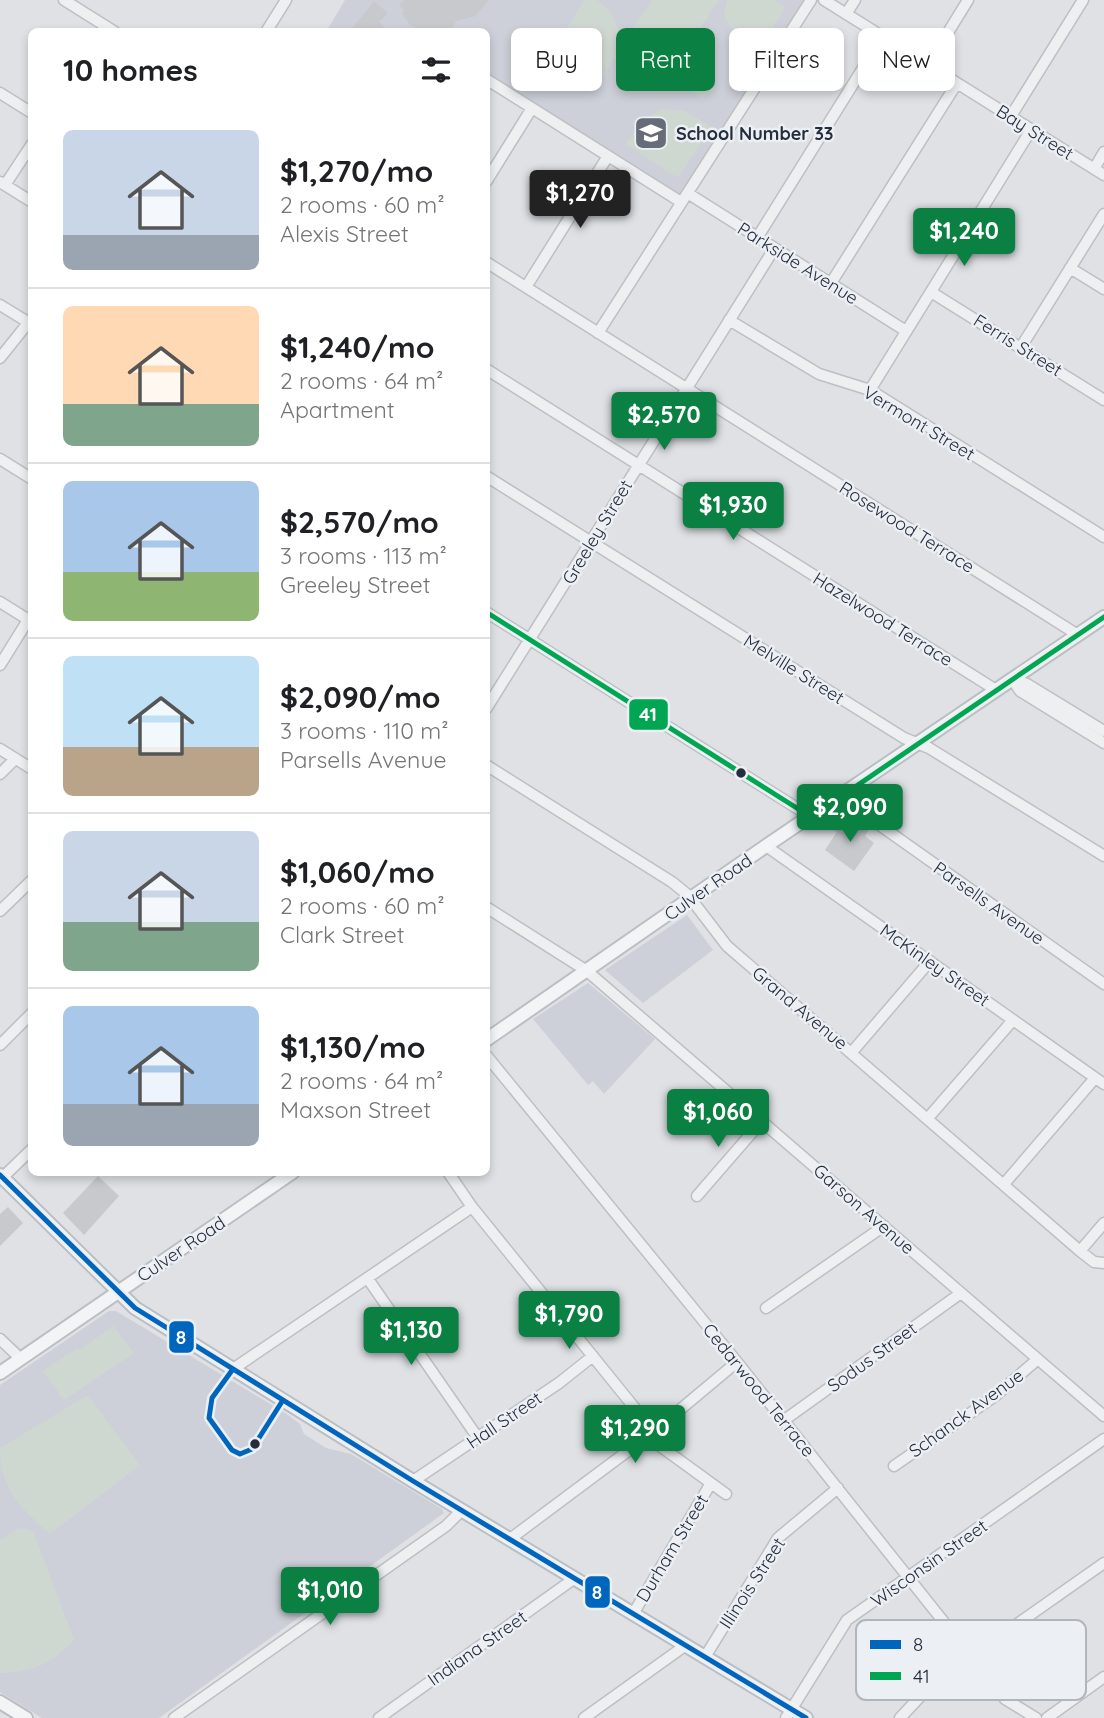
<!DOCTYPE html>
<html lang="en">
<head>
<meta charset="utf-8">
<style>
	body { margin:0; font-family:Quicksand,sans-serif; background:#f2f2f2; color:#202124; height:100vh; display:flex; flex-direction:column; font-size:26px; white-space:nowrap }
	* { box-sizing:border-box; margin:0 }
	p { font-size:23px; color:#757577 }
	.icon { flex:none; width:38px; height:38px; fill:none; stroke:currentColor; stroke-width:2; stroke-linecap:round; stroke-linejoin:round }
	.map { position:relative; flex:1; overflow:hidden }
	.side { position:absolute; left:28px; top:28px; width:462px; height:1148px; display:flex; flex-direction:column; background:#fff; border-radius:10px; box-shadow:0 4px 10px #0003 }
	.side>* { flex:none }
	.banner { position:absolute; left:511px; top:28px; width:486px; height:63px; display:flex; gap:14px }
	.price { position:absolute; translate:-50% -60px; padding:0 16px; border-radius:7px; background:#0b8043; color:#fff; font-size:23px; line-height:46px; filter:drop-shadow(0 2px 4px #0008) }
	.price::after { content:''; position:absolute; left:50%; top:42px; width:21px; height:16px; margin-left:-10px; background:inherit; clip-path:polygon(0 0,100% 0,50% 100%) }
	.price.current { background:#222; color:#fff }
	ul { padding:0; list-style:none }
	li { display:flex; align-items:center; gap:21px; height:175px; padding:0 35px }
	li+li { border-top:2px solid #e0e0e0 }
	li span { display:grid; place-items:center; flex:none; width:196px; height:140px; border-radius:10px; color:#555 }
	li>.icon { margin-inline-start:auto }
	span .icon { width:84px; height:84px; fill:#fffc; stroke-width:1 }
	li b { font-size:30px }
	h2 { display:flex; justify-content:space-between; align-items:center; height:84px; padding:0 35px; font-size:30px }
	.pill { padding:0 24px; border-radius:10px; background:#fff; box-shadow:0 4px 10px #0003; font-size:24px; line-height:63px }
	.pill.current { background:#0b8043; color:#fff }
	.map>svg:first-child { display:block }
</style>
</head>
<body>
<div class="map">
<svg width="1104" height="1718" viewBox="0 0 1104 1718">
	<rect width="100%" height="100%" fill="#dfe1e5"/>
	<path fill="#cdd0d8" d="M 345,0 L 805,0 L 681,195 L 487,74 L 486,32 L 326,32 Z
		M 687,915 L 713,950 L 643,1003 L 605,970 Z
		M 588,983 L 655,1039 L 604,1094 L 593,1081 L 588,1085 L 533,1019 Z
		M 109,1311 L 116,1311 L 285,1413 L 300,1424 L 304,1434 L 326,1448 L 351,1454 L 442,1509 L 444,1513 L 159,1718 L 42,1718 L 0,1692 L 0,1385 Z"/>
	<path fill="#cfd8d0" d="M 584,0 L 597,0 L 609,10 L 620,32 L 614,56 L 652,0 L 719,0 L 659,89 L 613,58 L 604,76 L 558,43 Z
		M 727,0 L 774,0 L 784,6 L 784,10 L 756,53 L 737,37 L 724,15 Z
		M 696,68 L 705,71 L 715,89 L 701,98 L 695,93 L 689,82 L 692,70 Z
		M 662,109 L 684,111 L 712,127 L 679,176 L 675,176 L 626,144 L 643,121 Z
		M 113,1326 L 134,1353 L 64,1400 L 43,1371 L 77,1348 L 80,1350 Z
		M 88,1395 L 140,1465 L 50,1534 C 21,1508 0,1489 0,1448 Z
		M 19,1528 L 33,1531 L 74,1640 C 51,1664 33,1672 0,1673 L 0,1540 Z"/>
	<path fill="#c7c9cd" d="M 404,0 L 489,0 L 475,16 L 456,21 L 451,32 L 427,32 L 410,25 L 402,13 L 404,10 L 399,5 Z
		M 374,1 L 388,13 L 379,22 L 389,32 L 349,32 Z
		M 841,819 L 853,828 L 858,822 L 869,829 L 865,836 L 874,843 L 854,871 L 825,850 L 837,832 L 833,830 Z
		M 98,1176 L 119,1196 L 84,1235 L 63,1213 Z
		M 8,1207 L 23,1223 L 0,1246 L 0,1214 Z"/>
	<g fill="none" stroke-linecap="round" stroke-linejoin="round">
		<g stroke="#bdbfc3" stroke-width="13">
			<path id="minor" d="M 64,0 L 115,32
				M 824,0 L 1104,175
				M 846,14 L 855,0
				M 266,32 L 286,0
				M 928,65 L 968,0
				M 486,79 L 681,202
				M 0,93 L 32,113
				M 1011,116 L 1083,0
				M 1094,169 L 1104,152
				M 0,182 L 32,202
				M 486,182 L 532,108
				M 5,185 L 32,144
				M 689,194 L 906,331
				M 757,238 L 883,36
				M 486,262 L 1078,635
				M 1070,268 L 1104,289
				M 831,283 L 957,83
				M 526,287 L 608,156
				M 931,292 L 1104,400
				M 0,305 L 31,324
				M 729,320 L 819,374 L 870,390 L 1104,537
				M 598,333 L 811,0
				M 1021,347 L 1104,214
				M 0,358 L 32,318
				M 486,369 L 996,690
				M 870,390 L 1031,130
				M 0,459 L 32,479
				M 486,476 L 904,738 L 929,748 L 1104,856
				M 0,602 L 32,622
				M 486,612 L 811,817
				M 0,665 L 28,620
				M 1012,679 L 1020,691 L 1104,743
				M 1012,679 L 1027,684 L 1104,731
				M 486,709 L 774,249
				M 0,749 L 32,769
				M 486,765 L 672,882 L 688,895 L 727,946 L 1080,1251 L 1094,1262 L 1104,1263
				M 0,774 L 15,759
				M 840,797 L 1104,984
				M 766,846 L 1104,1084
				M 486,907 L 587,971 L 1104,1416
				M 0,911 L 32,880
				M 0,1045 L 32,1013
				M 852,1052 L 930,961
				M 486,1055 L 737,1362 L 1005,1699 L 1036,1718
				M 928,1118 L 1013,1020
				M 448,1172 L 472,1207 L 646,1422 L 660,1446 L 726,1494
				M 3,1177 L 32,1149
				M 1004,1184 L 1095,1078
				M 697,1196 L 762,1121
				M 1080,1251 L 1104,1223
				M 368,1279 L 478,1438
				M 766,1308 L 884,1226
				M 0,1339 L 21,1359
				M 233,1369 L 472,1207
				M 783,1421 L 961,1293
				M 894,1466 L 995,1396 L 1038,1359
				M 413,1481 L 559,1383 L 593,1356
				M 510,1539 L 652,1433 L 737,1362
				M 633,1614 L 711,1483
				M 705,1657 L 778,1538 L 838,1488
				M 174,1718 L 446,1526 L 462,1510
				M 379,1718 L 575,1578
				M 584,1718 L 686,1645
				M 786,1718 L 847,1620 L 1104,1439
				M 900,1718 L 932,1684 L 1104,1563
				M 1047,1718 L 1104,1677"/>
		</g>
		<g stroke="#bbbec2" stroke-width="16">
			<path id="major" d="M 486,1040 L 766,846 L 1104,617
				M 0,1175 L 135,1308 L 413,1481 L 806,1718
				M 0,1373 L 293,1172
				M 0,1702 L 26,1718"/>
		</g>
		<use href="#minor" stroke="#eeeff1" stroke-width="10"/>
		<use href="#major" stroke="#f3f4f5" stroke-width="12"/>
		<g stroke="#eceff4" stroke-width="10">
			<path id="bus-1" d="M 0,1175 L 135,1308 L 413,1481 L 806,1718
				M 233,1369 L 212,1398 L 209,1418 L 232,1450 L 240,1454 L 252,1449 L 283,1400"/>
		</g>
		<g stroke="#eceff4" stroke-width="10">
			<path id="bus-2" d="M 486,612 L 811,817
				M 811,817 L 1104,617"/>
		</g>
		<use href="#bus-1" stroke="#0065bd" stroke-width="5"/>
		<use href="#bus-2" stroke="#00a651" stroke-width="5"/>
	</g>
	<defs>
		<g id="school-square" transform="scale(1.75)"><rect x="-9" y="-9" width="18" height="18" rx="4" fill="#676d78" stroke="#eceff4"/><path d="M0-5L7-2L0 1L-7-2ZM-4 1L0 2.5L4 1V4Q0 6-4 4Z" fill="#fff"/></g>
	</defs>
	<g fill-rule="evenodd">
		<use href="#school-square" x="651" y="133"/>
	</g>
	<g fill="#262e3d" stroke="#eceff4" stroke-width="2.5">
		<circle cx="741" cy="773" r="6"/>
		<circle cx="255" cy="1444" r="6"/>
	</g>
	<g text-anchor="middle" dominant-baseline="central" stroke-width="5" stroke-linejoin="round" paint-order="stroke">
		<g font-size="18" fill="#262e3d" stroke="#eceff4">
			<text transform="translate(1035 132) rotate(32)">Bay Street</text>
			<text transform="translate(798 263) rotate(32)">Parkside Avenue</text>
			<text transform="translate(1018 345) rotate(32)">Ferris Street</text>
			<text transform="translate(919 423) rotate(31)">Vermont Street</text>
			<text transform="translate(907 527) rotate(32)">Rosewood Terrace</text>
			<text transform="translate(597 532) rotate(-59)">Greeley Street</text>
			<text transform="translate(883 619) rotate(32)">Hazelwood Terrace</text>
			<text transform="translate(794 669) rotate(32)">Melville Street</text>
			<text transform="translate(708 887) rotate(-35)">Culver Road</text>
			<text transform="translate(989 903) rotate(35)">Parsells Avenue</text>
			<text transform="translate(935 965) rotate(35)">McKinley Street</text>
			<text transform="translate(800 1008) rotate(40)">Grand Avenue</text>
			<text transform="translate(864 1209) rotate(41)">Garson Avenue</text>
			<text transform="translate(181 1249) rotate(-34)">Culver Road</text>
			<text transform="translate(872 1357) rotate(-36)">Sodus Street</text>
			<text transform="translate(759 1390) rotate(51)">Cedarwood Terrace</text>
			<text transform="translate(966 1413) rotate(-36)">Schanck Avenue</text>
			<text transform="translate(504 1420) rotate(-34)">Hall Street</text>
			<text transform="translate(672 1548) rotate(-59)">Durham Street</text>
			<text transform="translate(929 1563) rotate(-35)">Wisconsin Street</text>
			<text transform="translate(752 1583) rotate(-57)">Illinois Street</text>
			<text transform="translate(477 1648) rotate(-35)">Indiana Street</text>
		</g>
		<g font-size="18" font-weight="bold" fill="#262e3d" stroke="#eceff4" text-anchor="start">
			<text x="676" y="133">School Number 33</text>
		</g>
	</g>
	<rect x="856" y="1620" width="230" height="80" rx="10" fill="#eceff4" stroke="#b1b5bd" stroke-width="2"/>
	<rect x="870" y="1640" width="31" height="9" fill="#0065bd"/>
	<rect x="870" y="1672" width="31" height="8" fill="#00a651"/>
	<g font-size="19" fill="#262e3d">
		<text x="913" y="1651">8</text>
		<text x="913" y="1683">41</text>
	</g>
	<g stroke="#eceff4" stroke-width="2.5">
		<rect x="628" y="698" width="41" height="33" rx="7" fill="#00a651"/>
		<rect x="168" y="1320" width="27" height="34" rx="7" fill="#0065bd"/>
		<rect x="584" y="1575" width="27" height="34" rx="7" fill="#0065bd"/>
	</g>
	<g font-size="19" text-anchor="middle" font-weight="bold" fill="#fff">
		<text x="648" y="721">41</text>
		<text x="181" y="1344">8</text>
		<text x="597" y="1599">8</text>
	</g>
</svg>
<b class="price current" style="left:580px;top:230px">$1,270</b>
<b class="price" style="left:964px;top:268px">$1,240</b>
<b class="price" style="left:664px;top:452px">$2,570</b>
<b class="price" style="left:733px;top:542px">$1,930</b>
<b class="price" style="left:850px;top:844px">$2,090</b>
<b class="price" style="left:718px;top:1149px">$1,060</b>
<b class="price" style="left:569px;top:1351px">$1,790</b>
<b class="price" style="left:411px;top:1367px">$1,130</b>
<b class="price" style="left:635px;top:1465px">$1,290</b>
<b class="price" style="left:330px;top:1627px">$1,010</b>
<div class="banner">
<a class="pill">Buy</a>
<a class="pill current">Rent</a>
<a class="pill">Filters</a>
<a class="pill">New</a>
</div>
<section class="side">
<h2>10 homes<svg class="icon" aria-label="filters" viewBox="0 0 24 24"><path d="M4 7h16M4 17h16"/><circle cx="9" cy="7" r="2"/><circle cx="15" cy="17" r="2"/></svg></h2>
<ul>
<li><span style="background:linear-gradient(#c9d6e8 75%,#9aa5b1 0)"><svg class="icon" aria-label="home" viewBox="0 0 24 24"><path d="M3 11l9-7 9 7M6 9v11h12V9"/></svg></span><div><b>$1,270/mo</b><p>2 rooms · 60 m²</p><p>Alexis Street</p></div></li>
<li><span style="background:linear-gradient(#ffd9b3 70%,#7fa58c 0)"><svg class="icon" aria-label="home" viewBox="0 0 24 24"><path d="M3 11l9-7 9 7M6 9v11h12V9"/></svg></span><div><b>$1,240/mo</b><p>2 rooms · 64 m²</p><p>Apartment</p></div></li>
<li><span style="background:linear-gradient(#a9c7e8 65%,#8fb573 0)"><svg class="icon" aria-label="home" viewBox="0 0 24 24"><path d="M3 11l9-7 9 7M6 9v11h12V9"/></svg></span><div><b>$2,570/mo</b><p>3 rooms · 113 m²</p><p>Greeley Street</p></div></li>
<li><span style="background:linear-gradient(#bfe0f5 65%,#b9a48a 0)"><svg class="icon" aria-label="home" viewBox="0 0 24 24"><path d="M3 11l9-7 9 7M6 9v11h12V9"/></svg></span><div><b>$2,090/mo</b><p>3 rooms · 110 m²</p><p>Parsells Avenue</p></div></li>
<li><span style="background:linear-gradient(#c9d6e8 65%,#7fa58c 0)"><svg class="icon" aria-label="home" viewBox="0 0 24 24"><path d="M3 11l9-7 9 7M6 9v11h12V9"/></svg></span><div><b>$1,060/mo</b><p>2 rooms · 60 m²</p><p>Clark Street</p></div></li>
<li><span style="background:linear-gradient(#a9c7e8 70%,#9aa5b1 0)"><svg class="icon" aria-label="home" viewBox="0 0 24 24"><path d="M3 11l9-7 9 7M6 9v11h12V9"/></svg></span><div><b>$1,130/mo</b><p>2 rooms · 64 m²</p><p>Maxson Street</p></div></li>
</ul>
</section>
</div>
</body>
</html>
